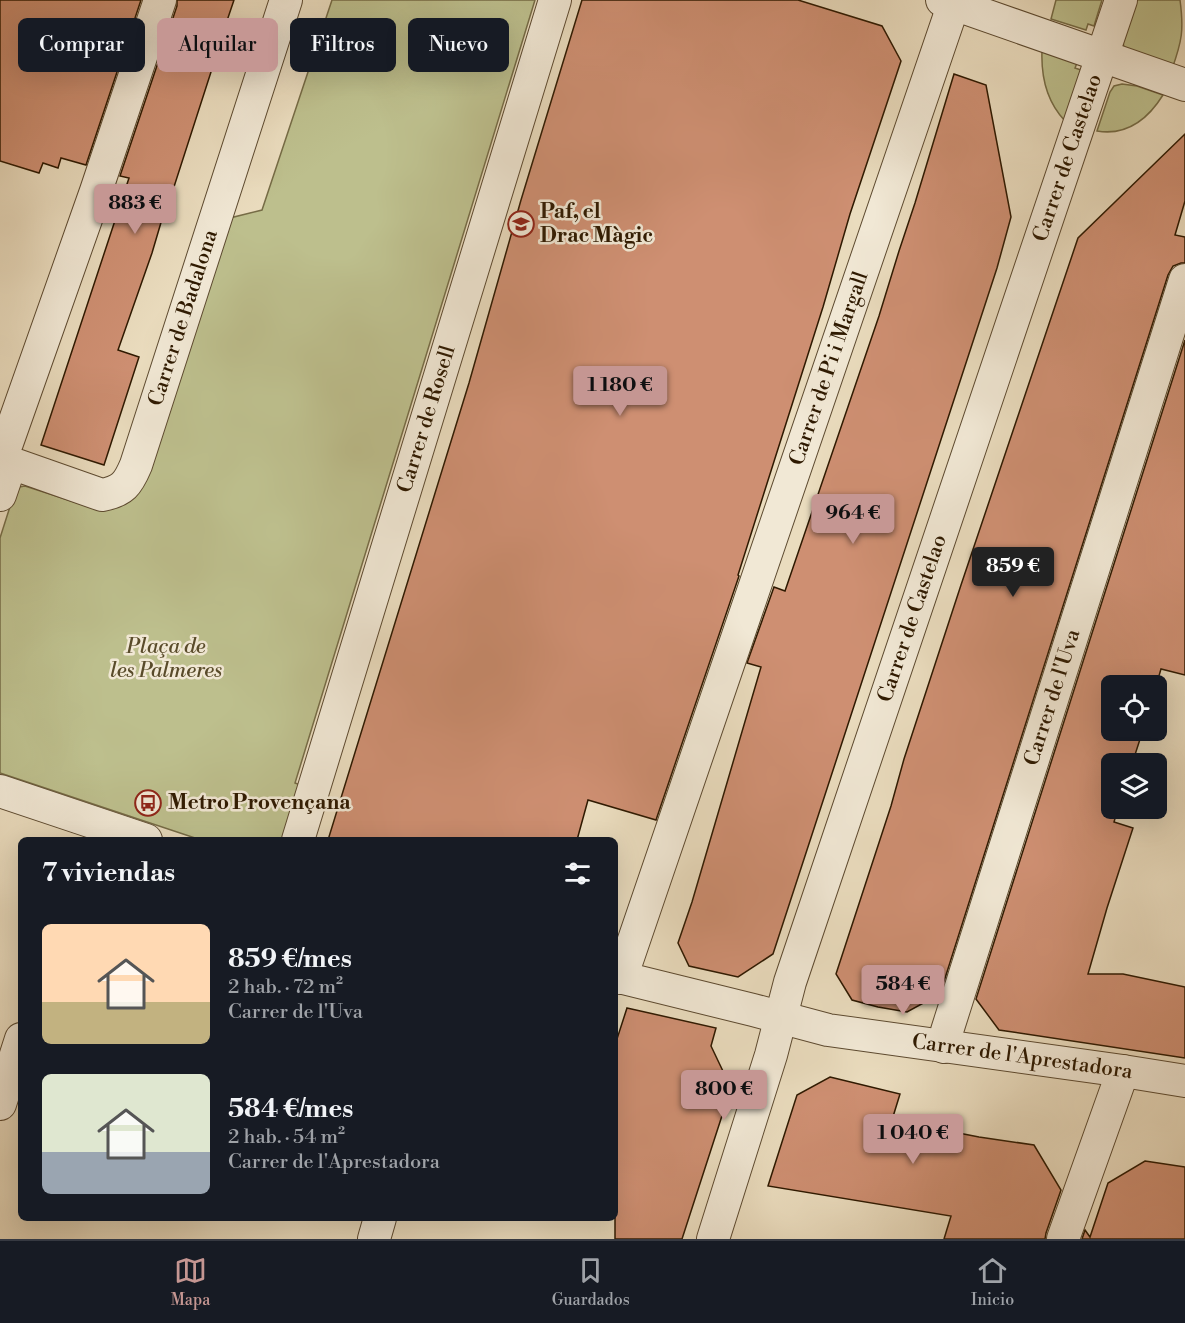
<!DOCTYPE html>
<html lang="es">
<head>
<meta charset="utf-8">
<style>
	body { margin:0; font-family:"Libre Bodoni",serif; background:#242831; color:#f1f3f6; height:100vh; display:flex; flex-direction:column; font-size:22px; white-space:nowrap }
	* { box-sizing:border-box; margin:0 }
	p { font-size:20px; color:#9ea1a6 }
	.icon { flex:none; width:33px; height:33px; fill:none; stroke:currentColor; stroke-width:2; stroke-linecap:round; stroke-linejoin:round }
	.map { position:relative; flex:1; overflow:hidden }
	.panel { position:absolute; left:18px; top:837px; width:600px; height:384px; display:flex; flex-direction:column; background:#171b24; border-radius:9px; box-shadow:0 6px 24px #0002 }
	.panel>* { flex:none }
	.top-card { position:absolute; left:18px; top:18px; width:600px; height:54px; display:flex; gap:12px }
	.tools { position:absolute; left:1101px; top:675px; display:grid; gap:12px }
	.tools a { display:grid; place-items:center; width:66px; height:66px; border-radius:9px; background:#171b24; box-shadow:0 6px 24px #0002; font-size:30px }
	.price { position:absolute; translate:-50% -51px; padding:0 14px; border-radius:6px; background:#c59692; color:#111; font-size:20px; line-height:39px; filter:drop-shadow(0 2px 3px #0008) }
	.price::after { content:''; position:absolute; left:50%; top:36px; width:18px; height:14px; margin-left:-9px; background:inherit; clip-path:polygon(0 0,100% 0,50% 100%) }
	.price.active { background:#222; color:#fff }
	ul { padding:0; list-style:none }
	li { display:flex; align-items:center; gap:18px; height:150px; padding:0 24px }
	li span { display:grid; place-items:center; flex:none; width:168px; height:120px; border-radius:9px; color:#555 }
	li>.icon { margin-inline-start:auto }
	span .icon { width:72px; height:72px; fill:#fffc; stroke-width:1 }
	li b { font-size:26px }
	h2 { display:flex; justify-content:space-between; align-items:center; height:72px; padding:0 24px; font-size:26px }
	.pill { padding:0 21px; border-radius:9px; background:#171b24; box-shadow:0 6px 24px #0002; font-size:21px; line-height:54px }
	.pill.active { background:#c59692; color:#111 }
	.tabs { display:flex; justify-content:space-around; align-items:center; height:84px; border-top:2px solid #363941; background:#171b24; font-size:16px; color:#9ea1a6 }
	.tabs a { display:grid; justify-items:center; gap:3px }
	.tabs .active { color:#c59692 }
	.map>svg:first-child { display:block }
</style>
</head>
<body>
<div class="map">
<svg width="1185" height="1239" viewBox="0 0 1185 1239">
	<rect width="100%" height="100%" fill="#eadcbe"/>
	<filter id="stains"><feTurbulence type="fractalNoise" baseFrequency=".00333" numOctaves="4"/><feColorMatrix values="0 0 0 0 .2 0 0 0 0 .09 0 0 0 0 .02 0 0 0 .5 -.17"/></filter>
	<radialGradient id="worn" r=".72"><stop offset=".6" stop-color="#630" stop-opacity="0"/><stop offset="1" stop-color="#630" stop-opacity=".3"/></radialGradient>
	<path fill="#bdbf8d" stroke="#766c46" stroke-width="1.5" d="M 332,0 L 535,0 L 295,783 L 306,787 L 290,840 L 201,840 L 0,773 L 0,538 L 15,491 L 19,487 L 25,486 L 93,508 L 103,508 L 230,218 L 262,210 Z
		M 1056,0 L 1102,0 L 1094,26 L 1088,24 L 1086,30 L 1051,19 Z
		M 1136,0 L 1180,0 C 1184,30 1182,41 1172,69 L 1124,48 L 1123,42 Z
		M 1042,51 L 1077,63 L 1075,68 L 1081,70 L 1065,121 C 1046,101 1041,77 1042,51 Z
		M 1122,84 L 1137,86 L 1163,95 C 1148,119 1127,136 1097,131 L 1110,92 L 1114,86 Z"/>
	<path fill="#ce8f72" stroke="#2e1900" stroke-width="1.5" d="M 0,0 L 141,0 L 86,165 L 61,158 L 58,168 L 43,163 L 39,173 L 0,161 Z
		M 177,0 L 234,0 L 210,71 L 211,72 L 172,193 L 170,192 L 152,253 L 118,350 L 139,357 L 104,465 L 41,445 L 129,178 L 120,176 L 177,6 Z
		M 582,0 L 798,0 L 882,26 L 901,61 L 850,214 L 823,307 L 738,575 L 739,576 L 656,820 L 588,800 L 577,840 L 328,840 L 469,383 L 521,200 Z
		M 954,74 L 986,85 L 1011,217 L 997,268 L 773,954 L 738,977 L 689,966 L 678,943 L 692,902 L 761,667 L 747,663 L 774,587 L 785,591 L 879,316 L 899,251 L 915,203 Z
		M 1185,134 L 1185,201 L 1175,235 L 1185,237 L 1185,263 L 1181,263 L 1173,266 L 1168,275 L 940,994 L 907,1012 L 878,1007 L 852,1000 L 836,974 L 891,806 L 904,759 L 961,585 L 1078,238 Z
		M 1185,340 L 1185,675 L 1161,669 L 1156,686 L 1112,686 L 1112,730 L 1143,730 L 1132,764 L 1112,764 L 1112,808 L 1118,808 L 1114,822 L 1133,828 L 1107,908 L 1088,974 L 1123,974 L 1185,987 L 1185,1058 L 999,1030 L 976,999 Z
		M 627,1008 L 716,1028 L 711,1046 L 731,1088 L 682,1239 L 615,1239 L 615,1045 Z
		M 830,1077 L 900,1094 L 892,1120 L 979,1137 L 1034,1145 L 1061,1190 L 1046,1233 L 1045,1239 L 944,1239 L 951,1216 L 768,1186 L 797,1095 Z
		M 1145,1161 L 1185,1167 L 1185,1239 L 1082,1239 L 1085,1230 L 1090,1237 L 1108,1183 Z"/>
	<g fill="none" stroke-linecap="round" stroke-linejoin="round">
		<g stroke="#5d4a30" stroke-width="34">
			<g id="street">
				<path d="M 942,0 L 1185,85"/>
				<path d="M 7,443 L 96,191 L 160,0"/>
				<path id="s1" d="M 0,495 L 11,463 L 102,495 C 123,491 128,484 136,465 L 286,0"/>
				<path d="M 0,791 L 146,840"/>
				<path id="s2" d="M 298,840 L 555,0"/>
				<path id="s3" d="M 615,976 L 753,1010 L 828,1030 L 1123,1071 L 1185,1081"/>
				<path id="s4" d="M 621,978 L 955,0"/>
				<path id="s5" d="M 944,1047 L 947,1031 L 1185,280"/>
				<path d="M 0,1104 L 21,1039"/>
				<path d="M 374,1239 L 380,1218"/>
				<path id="s6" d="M 713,1239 L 771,1055 L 790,982 L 1121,0"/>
				<path d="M 1063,1239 L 1123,1071"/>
			</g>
		</g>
		<use href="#street" stroke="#f1e8d5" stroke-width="32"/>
	</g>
	<defs>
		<g id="school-ring" transform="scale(1.35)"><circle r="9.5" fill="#f1e8d5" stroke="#8f2418" stroke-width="1.5"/><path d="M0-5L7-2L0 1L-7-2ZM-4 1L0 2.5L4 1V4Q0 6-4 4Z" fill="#8f2418"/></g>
		<g id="bus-ring" transform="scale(1.35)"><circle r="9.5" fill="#f1e8d5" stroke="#8f2418" stroke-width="1.5"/><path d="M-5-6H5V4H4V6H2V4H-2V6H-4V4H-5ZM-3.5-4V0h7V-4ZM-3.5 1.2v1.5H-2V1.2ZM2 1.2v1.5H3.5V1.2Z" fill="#8f2418"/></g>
	</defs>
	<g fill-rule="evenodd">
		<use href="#school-ring" x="521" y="224"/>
		<use href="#bus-ring" x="148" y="803"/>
	</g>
	<g text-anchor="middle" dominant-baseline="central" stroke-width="5" stroke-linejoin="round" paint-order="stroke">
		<g font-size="21" fill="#2e1900" stroke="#f1e8d5">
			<text stroke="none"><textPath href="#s6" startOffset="1138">Carrer de Castelao</textPath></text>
			<text stroke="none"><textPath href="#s1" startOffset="333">Carrer de Badalona</textPath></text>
			<text stroke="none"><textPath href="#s4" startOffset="644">Carrer de Pi i Margall</textPath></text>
			<text stroke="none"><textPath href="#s2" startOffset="440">Carrer de Rosell</textPath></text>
			<text stroke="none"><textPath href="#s6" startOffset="652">Carrer de Castelao</textPath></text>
			<text stroke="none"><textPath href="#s5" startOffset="366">Carrer de l'Uva</textPath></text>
			<text stroke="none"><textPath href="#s3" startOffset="416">Carrer de l'Aprestadora</textPath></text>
		</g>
		<g font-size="21" font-weight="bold" fill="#2e1900" stroke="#f1e8d5" text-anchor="start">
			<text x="540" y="212">Paf, el<tspan x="540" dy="24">Drac Màgic</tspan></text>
			<text x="168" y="803">Metro Provençana</text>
		</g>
		<g font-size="21" font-style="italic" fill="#594b2a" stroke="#f1e8d5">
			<text x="166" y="647">Plaça de<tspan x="166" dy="24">les Palmeres</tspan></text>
		</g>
	</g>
	<rect width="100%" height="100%" filter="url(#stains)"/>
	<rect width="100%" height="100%" fill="url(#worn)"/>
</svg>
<div class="tools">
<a><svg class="icon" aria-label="locate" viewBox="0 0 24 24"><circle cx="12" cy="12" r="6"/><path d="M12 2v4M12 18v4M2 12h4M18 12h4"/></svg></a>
<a><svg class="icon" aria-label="layers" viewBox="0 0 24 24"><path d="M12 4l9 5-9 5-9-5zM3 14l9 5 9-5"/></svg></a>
</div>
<b class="price" style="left:135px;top:235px">883 €</b>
<b class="price" style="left:620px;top:417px">1 180 €</b>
<b class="price" style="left:853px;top:545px">964 €</b>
<b class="price active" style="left:1013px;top:598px">859 €</b>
<b class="price" style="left:903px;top:1016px">584 €</b>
<b class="price" style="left:724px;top:1121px">800 €</b>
<b class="price" style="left:913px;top:1165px">1 040 €</b>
<div class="top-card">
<a class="pill">Comprar</a>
<a class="pill active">Alquilar</a>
<a class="pill">Filtros</a>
<a class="pill">Nuevo</a>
</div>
<section class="panel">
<h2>7 viviendas<svg class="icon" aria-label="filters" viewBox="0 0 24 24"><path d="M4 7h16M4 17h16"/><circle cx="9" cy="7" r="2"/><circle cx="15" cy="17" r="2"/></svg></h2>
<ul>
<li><span style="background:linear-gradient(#ffd9b3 65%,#c2b280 0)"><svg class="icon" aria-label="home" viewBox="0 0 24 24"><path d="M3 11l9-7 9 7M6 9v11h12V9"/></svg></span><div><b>859 €/mes</b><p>2 hab. · 72 m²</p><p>Carrer de l'Uva</p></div></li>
<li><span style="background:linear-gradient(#dfe7d0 65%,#9aa5b1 0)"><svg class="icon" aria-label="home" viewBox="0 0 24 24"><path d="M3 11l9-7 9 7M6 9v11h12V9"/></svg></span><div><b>584 €/mes</b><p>2 hab. · 54 m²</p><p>Carrer de l'Aprestadora</p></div></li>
</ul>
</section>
</div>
<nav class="tabs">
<a class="active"><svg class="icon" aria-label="map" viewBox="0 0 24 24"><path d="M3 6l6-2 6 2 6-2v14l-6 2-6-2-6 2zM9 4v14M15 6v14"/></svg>Mapa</a>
<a><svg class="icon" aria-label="saved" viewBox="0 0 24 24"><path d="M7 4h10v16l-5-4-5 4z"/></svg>Guardados</a>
<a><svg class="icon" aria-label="home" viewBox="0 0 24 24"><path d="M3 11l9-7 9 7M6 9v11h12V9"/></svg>Inicio</a>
</nav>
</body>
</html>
